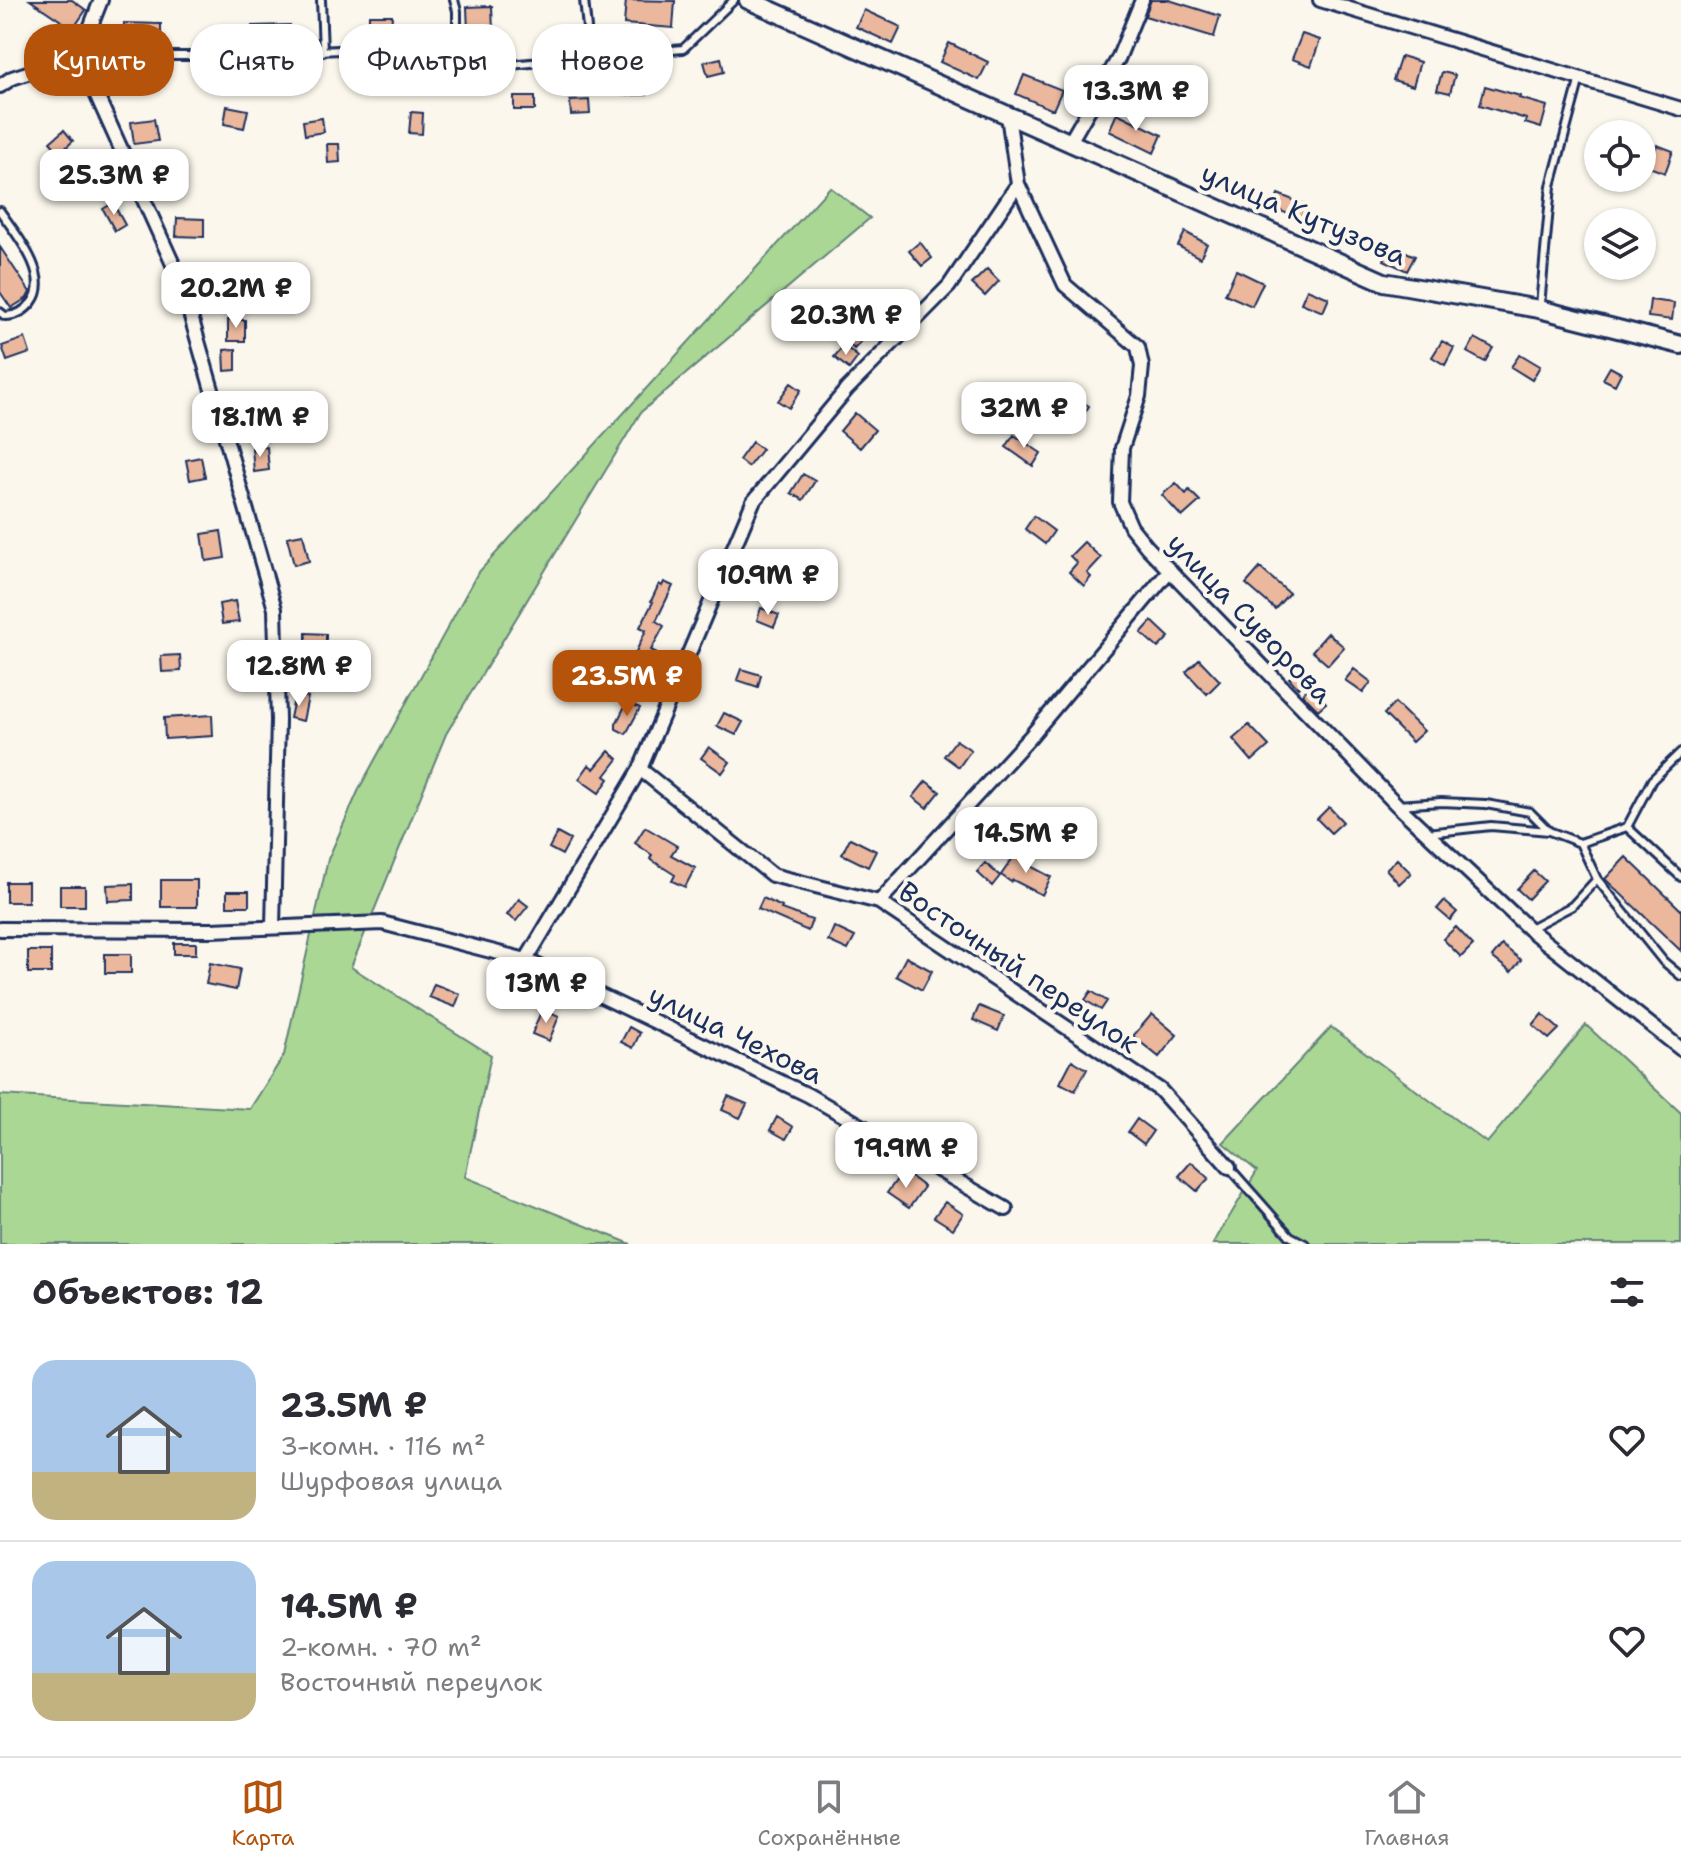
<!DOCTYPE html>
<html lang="ru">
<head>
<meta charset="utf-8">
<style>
	body { margin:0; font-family:"Shantell Sans",sans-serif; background:#f7f7f7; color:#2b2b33; height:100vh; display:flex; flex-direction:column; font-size:30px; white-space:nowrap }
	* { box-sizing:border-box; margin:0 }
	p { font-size:26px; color:#7c7c81 }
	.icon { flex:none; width:44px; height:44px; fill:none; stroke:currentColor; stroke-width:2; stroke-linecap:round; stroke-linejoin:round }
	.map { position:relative; height:1244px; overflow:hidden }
	.panel { display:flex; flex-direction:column; background:#fff; flex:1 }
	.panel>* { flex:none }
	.banner { position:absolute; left:24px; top:24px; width:800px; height:72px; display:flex; gap:16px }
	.fabs { position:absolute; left:1584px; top:120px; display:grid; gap:16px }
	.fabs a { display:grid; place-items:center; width:72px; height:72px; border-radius:50%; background:#fff; box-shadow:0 2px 6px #0004; font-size:40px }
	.price { position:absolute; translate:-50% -68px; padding:0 18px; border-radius:16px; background:#fff; color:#222; font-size:26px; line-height:52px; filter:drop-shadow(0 2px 4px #0008) }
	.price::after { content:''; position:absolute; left:50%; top:48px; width:24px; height:18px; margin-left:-12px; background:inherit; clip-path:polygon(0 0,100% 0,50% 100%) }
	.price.on { background:#b45309; color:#fff }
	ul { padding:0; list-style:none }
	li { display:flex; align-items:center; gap:24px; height:200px; padding:0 32px }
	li+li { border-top:2px solid #e1e1e2 }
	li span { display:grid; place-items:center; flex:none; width:224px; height:160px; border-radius:24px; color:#555 }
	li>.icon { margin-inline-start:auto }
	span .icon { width:96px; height:96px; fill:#fffc; stroke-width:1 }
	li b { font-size:34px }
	h2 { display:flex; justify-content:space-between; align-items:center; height:96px; padding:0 32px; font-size:34px }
	.pill { padding:0 28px; border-radius:32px; background:#fff; box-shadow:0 2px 6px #0004; font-size:28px; line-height:72px }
	.pill.on { background:#b45309; color:#fff }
	.tab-bar { display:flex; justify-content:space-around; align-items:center; height:112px; border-top:2px solid #e1e1e2; background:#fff; font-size:22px; color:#7c7c81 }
	.tab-bar a { display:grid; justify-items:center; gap:4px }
	.tab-bar .on { color:#b45309 }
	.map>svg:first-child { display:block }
</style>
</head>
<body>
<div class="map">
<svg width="1681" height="1244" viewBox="0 0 1681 1244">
	<rect width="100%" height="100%" fill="#fbf7ec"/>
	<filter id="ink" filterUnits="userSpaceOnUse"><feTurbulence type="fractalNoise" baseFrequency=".0125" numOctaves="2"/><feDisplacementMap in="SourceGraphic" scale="16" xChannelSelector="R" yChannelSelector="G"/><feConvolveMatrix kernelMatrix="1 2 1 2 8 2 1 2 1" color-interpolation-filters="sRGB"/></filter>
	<g filter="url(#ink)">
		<path fill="#abd795" stroke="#63837a" stroke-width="2" d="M 830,187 L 870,218 L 641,412 L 446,734 L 351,967 L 491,1055 L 465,1177 L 631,1244 L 0,1244 L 0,1095 L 250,1109 L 284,1055 L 328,859 L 360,787 L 477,574 Z
			M 1586,1025 L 1681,1113 L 1681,1244 L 1213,1244 L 1257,1171 L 1223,1143 L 1331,1027 L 1487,1143 Z"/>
		<path fill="#ebb89d" stroke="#1b2f5e" stroke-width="2" d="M 30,0 L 72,0 L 86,10 L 73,29 Z
			M 626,0 L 675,1 L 673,28 L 624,24 Z
			M 1151,0 L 1169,0 L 1220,16 L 1214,37 L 1145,16 Z
			M 492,6 L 493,31 L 468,32 L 467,7 Z
			M 864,10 L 901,27 L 893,44 L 856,27 Z
			M 369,15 L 392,15 L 391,33 L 369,33 Z
			M 124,23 L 161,24 L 161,48 L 123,47 Z
			M 290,25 L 290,46 L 252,46 L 252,26 Z
			M 1302,34 L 1320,40 L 1311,66 L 1292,59 Z
			M 949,43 L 988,62 L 979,80 L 940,62 Z
			M 1401,56 L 1420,62 L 1413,86 L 1393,80 Z
			M 721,58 L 724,72 L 708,76 L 704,62 Z
			M 1442,72 L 1455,75 L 1450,93 L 1437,90 Z
			M 1024,75 L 1062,90 L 1053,110 L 1016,94 Z
			M 621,78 L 647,79 L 647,95 L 621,95 Z
			M 1485,86 L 1520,96 L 1519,98 L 1547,106 L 1541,128 L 1525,123 L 1526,119 L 1480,105 Z
			M 514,97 L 535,97 L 535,110 L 514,110 Z
			M 589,100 L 590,114 L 571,115 L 570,101 Z
			M 227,106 L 248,110 L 244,128 L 224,124 Z
			M 411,112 L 423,113 L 422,134 L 409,133 Z
			M 1117,113 L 1162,135 L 1154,153 L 1109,131 Z
			M 322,118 L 324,132 L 305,135 L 303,121 Z
			M 154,119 L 158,141 L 134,144 L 131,122 Z
			M 64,130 L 73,141 L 60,153 L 50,142 Z
			M 327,144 L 339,144 L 340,162 L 328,163 Z
			M 1657,145 L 1673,151 L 1665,173 L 1649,167 Z
			M 1278,194 L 1306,205 L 1301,219 L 1273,208 Z
			M 113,203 L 125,225 L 115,231 L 103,209 Z
			M 177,218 L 204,219 L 204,237 L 176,236 Z
			M 1185,232 L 1207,244 L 1200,258 L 1178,246 Z
			M 920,242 L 932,258 L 922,266 L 909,251 Z
			M 1391,245 L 1415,256 L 1407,271 L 1384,260 Z
			M 0,247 L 30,292 L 27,298 L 11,308 L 0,292 Z
			M 987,269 L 999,281 L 985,296 L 972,284 Z
			M 1236,270 L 1263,283 L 1252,306 L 1225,294 Z
			M 1307,289 L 1329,298 L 1323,312 L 1301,303 Z
			M 1650,300 L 1674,303 L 1672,320 L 1648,317 Z
			M 880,303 L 897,316 L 885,330 L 878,324 L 854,349 L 847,342 L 853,336 L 847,331 L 860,317 L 865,321 Z
			M 228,320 L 245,320 L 245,341 L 228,341 Z
			M 25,338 L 30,353 L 7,361 L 2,346 Z
			M 1475,338 L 1493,348 L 1485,362 L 1467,352 Z
			M 1442,341 L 1454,348 L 1445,365 L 1432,357 Z
			M 844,345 L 858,357 L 849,369 L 834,357 Z
			M 236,349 L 236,370 L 225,371 L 224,350 Z
			M 1520,354 L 1540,366 L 1532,380 L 1511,367 Z
			M 1610,367 L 1621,373 L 1615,385 L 1603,379 Z
			M 791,383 L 801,390 L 789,408 L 778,401 Z
			M 1073,396 L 1089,406 L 1077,425 L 1061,415 Z
			M 855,413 L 875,430 L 860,448 L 840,431 Z
			M 1014,435 L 1041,453 L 1033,466 L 1006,447 Z
			M 752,442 L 762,449 L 748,467 L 739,460 Z
			M 267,447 L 269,470 L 254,472 L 252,448 Z
			M 201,457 L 205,477 L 190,480 L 186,460 Z
			M 803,474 L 815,481 L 803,500 L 791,493 Z
			M 1176,483 L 1186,494 L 1189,490 L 1200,501 L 1182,517 L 1162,495 Z
			M 1034,516 L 1054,531 L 1045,544 L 1025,529 Z
			M 221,531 L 225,558 L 206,561 L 202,534 Z
			M 303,534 L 309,561 L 294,565 L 287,537 Z
			M 1084,542 L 1101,558 L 1087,573 L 1091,577 L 1084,586 L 1069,572 L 1077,563 L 1070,556 Z
			M 1260,568 L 1289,593 L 1275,609 L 1246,584 Z
			M 664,582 L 673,586 L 656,621 L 664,626 L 651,650 L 657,653 L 646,675 L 629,667 L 646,630 L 640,627 L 653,602 L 651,601 L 659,584 L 662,586 Z
			M 235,601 L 239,622 L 222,624 L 219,604 Z
			M 761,608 L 779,615 L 774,627 L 757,620 Z
			M 1152,621 L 1169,637 L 1158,648 L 1141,633 Z
			M 306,633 L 326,634 L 326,660 L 306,659 Z
			M 1328,633 L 1344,647 L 1328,665 L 1312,651 Z
			M 180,655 L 181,671 L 162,672 L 161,656 Z
			M 1199,659 L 1220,681 L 1207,694 L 1186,672 Z
			M 1301,668 L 1309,677 L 1298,688 L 1289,678 Z
			M 741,669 L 761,675 L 758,687 L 737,680 Z
			M 1354,669 L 1371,682 L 1363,693 L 1345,680 Z
			M 256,671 L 257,688 L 245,688 L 244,672 Z
			M 1311,686 L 1326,703 L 1318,710 L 1302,694 Z
			M 295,694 L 308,697 L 303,721 L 290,718 Z
			M 627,702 L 640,708 L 626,734 L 616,729 L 616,724 Z
			M 1395,703 L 1424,731 L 1412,742 L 1384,714 Z
			M 724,713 L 743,722 L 736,735 L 717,726 Z
			M 212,715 L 213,736 L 165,739 L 164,718 Z
			M 1249,725 L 1269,746 L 1252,761 L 1233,739 Z
			M 956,740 L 971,750 L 959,767 L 944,756 Z
			M 709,747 L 730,762 L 722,773 L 701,758 Z
			M 609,751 L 618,759 L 605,776 L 609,779 L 599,793 L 579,779 L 589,765 L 594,769 Z
			M 926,781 L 940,792 L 927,808 L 913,797 Z
			M 1329,807 L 1343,822 L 1331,833 L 1317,819 Z
			M 645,827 L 677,846 L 671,855 L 695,868 L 685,887 L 672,881 L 675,875 L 650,859 L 652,855 L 635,843 Z
			M 557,833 L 570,840 L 562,855 L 549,848 Z
			M 850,838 L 876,851 L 868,867 L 842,854 Z
			M 1015,855 L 1034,868 L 1051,877 L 1042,895 L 1013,880 L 1011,882 L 1001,875 Z
			M 1626,857 L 1681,910 L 1681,951 L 1605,879 Z
			M 1397,859 L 1411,873 L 1399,884 L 1386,869 Z
			M 985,863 L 1000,876 L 992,886 L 977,872 Z
			M 1534,871 L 1545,881 L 1528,899 L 1517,889 Z
			M 161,880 L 197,880 L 197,907 L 161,907 Z
			M 6,882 L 28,882 L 28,902 L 6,902 Z
			M 133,884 L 133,900 L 108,901 L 107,885 Z
			M 60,886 L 85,886 L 85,906 L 60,906 Z
			M 227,891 L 249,891 L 249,906 L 227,906 Z
			M 763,898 L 782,907 L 781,909 L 812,920 L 808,931 L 758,909 Z
			M 519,899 L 528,906 L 516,921 L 507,915 Z
			M 1444,901 L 1457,912 L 1450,920 L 1437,909 Z
			M 834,927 L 855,937 L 848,950 L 828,941 Z
			M 1456,927 L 1473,945 L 1461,957 L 1443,939 Z
			M 174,943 L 196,943 L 196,954 L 174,954 Z
			M 1502,945 L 1521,960 L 1511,972 L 1492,957 Z
			M 28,951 L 51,951 L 51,973 L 28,973 Z
			M 105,954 L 131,954 L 131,973 L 105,973 Z
			M 906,957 L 932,971 L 922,990 L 896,976 Z
			M 210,963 L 240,969 L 236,990 L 206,984 Z
			M 434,984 L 460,994 L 455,1007 L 429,997 Z
			M 1091,991 L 1107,1001 L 1101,1010 L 1085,1000 Z
			M 979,1006 L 1004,1016 L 998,1031 L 973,1020 Z
			M 542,1009 L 559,1016 L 549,1041 L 532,1034 Z
			M 1152,1014 L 1177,1035 L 1159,1057 L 1133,1036 Z
			M 1542,1014 L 1559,1029 L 1549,1039 L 1533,1025 Z
			M 629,1027 L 640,1033 L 633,1048 L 621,1042 Z
			M 1072,1060 L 1087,1069 L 1075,1091 L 1060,1083 Z
			M 728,1096 L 747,1104 L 740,1118 L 722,1110 Z
			M 777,1117 L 793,1127 L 786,1139 L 770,1130 Z
			M 1137,1119 L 1153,1131 L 1144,1144 L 1128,1132 Z
			M 1191,1162 L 1209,1178 L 1197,1191 L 1179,1176 Z
			M 903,1171 L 924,1187 L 909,1208 L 887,1193 Z
			M 945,1202 L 963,1214 L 953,1229 L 934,1217 Z"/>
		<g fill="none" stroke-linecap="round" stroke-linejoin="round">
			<g stroke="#1b2f5e" stroke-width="12">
				<path id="lane" d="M 321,0 L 323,52
					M 454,0 L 457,11 L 457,50
					M 584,0 L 590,57
					M 79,56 L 202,56 L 432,46 L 457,50 L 470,61 L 487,67 L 683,49 L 734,0
					M 0,211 C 15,233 52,276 32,302 C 25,311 17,316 5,316 L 0,312
					M 1540,306 L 1551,186 L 1580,78
					M 1397,805 L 1441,802 L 1486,804 L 1530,812 L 1549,831
					M 1627,827 L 1681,877
					M 1427,833 L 1491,826 L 1549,831 L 1580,843 L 1597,879 L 1663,961 L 1681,976
					M 1580,843 L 1627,827 L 1652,780 L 1681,752
					M 1530,928 L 1572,906 L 1597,879
					M 1229,1167 L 1290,1236 L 1305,1244"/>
			</g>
			<g stroke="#1b2f5e" stroke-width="18">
				<path id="street" d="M 101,0 L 79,56 L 181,282 L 275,609 L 278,720 L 273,926
					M 1320,0 L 1681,109
					M 0,86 L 12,78 L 79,56
					M 1008,116 L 1018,184 L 1065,285 L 1138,347 L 1142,366 L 1139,396 L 1122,448 L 1120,502 L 1131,527 L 1147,547 L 1397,805 L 1529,929 L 1681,1049
					M 1070,142 L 1118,59 L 1142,0
					M 640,769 L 772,875 L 879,902 L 1160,1090 L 1229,1167
					M 879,902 L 1030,737 L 1170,570
					M 0,929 L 212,930 L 382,923 L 526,960 L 808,1095 L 1006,1209
					M 526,960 L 640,769 L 753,502 L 847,389 L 949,286 L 1018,184"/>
			</g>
			<g stroke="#1b2f5e" stroke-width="22">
				<path id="secondary" d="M 748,0 L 1384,282 L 1539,309 L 1681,345"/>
			</g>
			<use href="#lane" stroke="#fbf7ec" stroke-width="6"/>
			<use href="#street" stroke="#fbf7ec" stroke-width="12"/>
			<use href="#secondary" stroke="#fbf7ec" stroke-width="16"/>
		</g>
	</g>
	<g text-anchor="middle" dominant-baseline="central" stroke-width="8" stroke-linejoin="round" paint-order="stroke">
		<g font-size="28" fill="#1b2f5e" stroke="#fbf7ec">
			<text transform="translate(1304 214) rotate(23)">улица Кутузова</text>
			<text transform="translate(1250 618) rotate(46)">улица Суворова</text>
			<text transform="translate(1019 967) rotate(34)">Восточный переулок</text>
			<text transform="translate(736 1034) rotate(26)">улица Чехова</text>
		</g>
	</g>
</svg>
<div class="fabs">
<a><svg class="icon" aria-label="locate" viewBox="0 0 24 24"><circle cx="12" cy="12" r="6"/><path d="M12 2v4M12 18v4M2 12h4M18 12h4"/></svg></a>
<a><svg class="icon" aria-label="layers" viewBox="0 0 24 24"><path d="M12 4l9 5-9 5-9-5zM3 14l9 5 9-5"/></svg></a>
</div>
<b class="price" style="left:1136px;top:133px">13.3M ₽</b>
<b class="price" style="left:114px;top:217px">25.3M ₽</b>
<b class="price" style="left:236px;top:330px">20.2M ₽</b>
<b class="price" style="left:846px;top:357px">20.3M ₽</b>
<b class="price" style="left:1024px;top:450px">32M ₽</b>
<b class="price" style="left:260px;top:459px">18.1M ₽</b>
<b class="price" style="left:768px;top:617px">10.9M ₽</b>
<b class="price" style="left:299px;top:708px">12.8M ₽</b>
<b class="price on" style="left:627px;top:718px">23.5M ₽</b>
<b class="price" style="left:1026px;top:875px">14.5M ₽</b>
<b class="price" style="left:546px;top:1025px">13M ₽</b>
<b class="price" style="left:906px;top:1190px">19.9M ₽</b>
<div class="banner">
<a class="pill on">Купить</a>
<a class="pill">Снять</a>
<a class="pill">Фильтры</a>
<a class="pill">Новое</a>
</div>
</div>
<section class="panel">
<h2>Объектов: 12<svg class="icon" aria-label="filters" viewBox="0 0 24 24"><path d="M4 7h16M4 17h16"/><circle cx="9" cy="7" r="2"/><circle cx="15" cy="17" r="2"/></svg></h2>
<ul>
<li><span style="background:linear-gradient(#a9c7e8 70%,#c2b280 0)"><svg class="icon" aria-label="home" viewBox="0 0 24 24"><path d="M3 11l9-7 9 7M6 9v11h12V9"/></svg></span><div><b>23.5M ₽</b><p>3-комн. · 116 m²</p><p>Шурфовая улица</p></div><svg class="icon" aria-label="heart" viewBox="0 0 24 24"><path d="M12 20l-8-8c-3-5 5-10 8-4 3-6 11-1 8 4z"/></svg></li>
<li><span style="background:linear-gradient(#a9c7e8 70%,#c2b280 0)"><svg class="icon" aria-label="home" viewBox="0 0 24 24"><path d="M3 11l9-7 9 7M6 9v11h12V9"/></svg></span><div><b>14.5M ₽</b><p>2-комн. · 70 m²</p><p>Восточный переулок</p></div><svg class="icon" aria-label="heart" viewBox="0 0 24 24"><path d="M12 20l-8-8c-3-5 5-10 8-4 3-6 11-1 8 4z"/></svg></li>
</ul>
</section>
<nav class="tab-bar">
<a class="on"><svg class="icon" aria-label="map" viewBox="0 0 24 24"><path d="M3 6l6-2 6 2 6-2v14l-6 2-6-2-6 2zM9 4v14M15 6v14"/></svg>Карта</a>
<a><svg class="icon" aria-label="saved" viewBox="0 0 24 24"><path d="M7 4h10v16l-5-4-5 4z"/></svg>Сохранённые</a>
<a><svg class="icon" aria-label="home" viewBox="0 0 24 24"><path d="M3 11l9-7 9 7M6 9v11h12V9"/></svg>Главная</a>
</nav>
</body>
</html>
